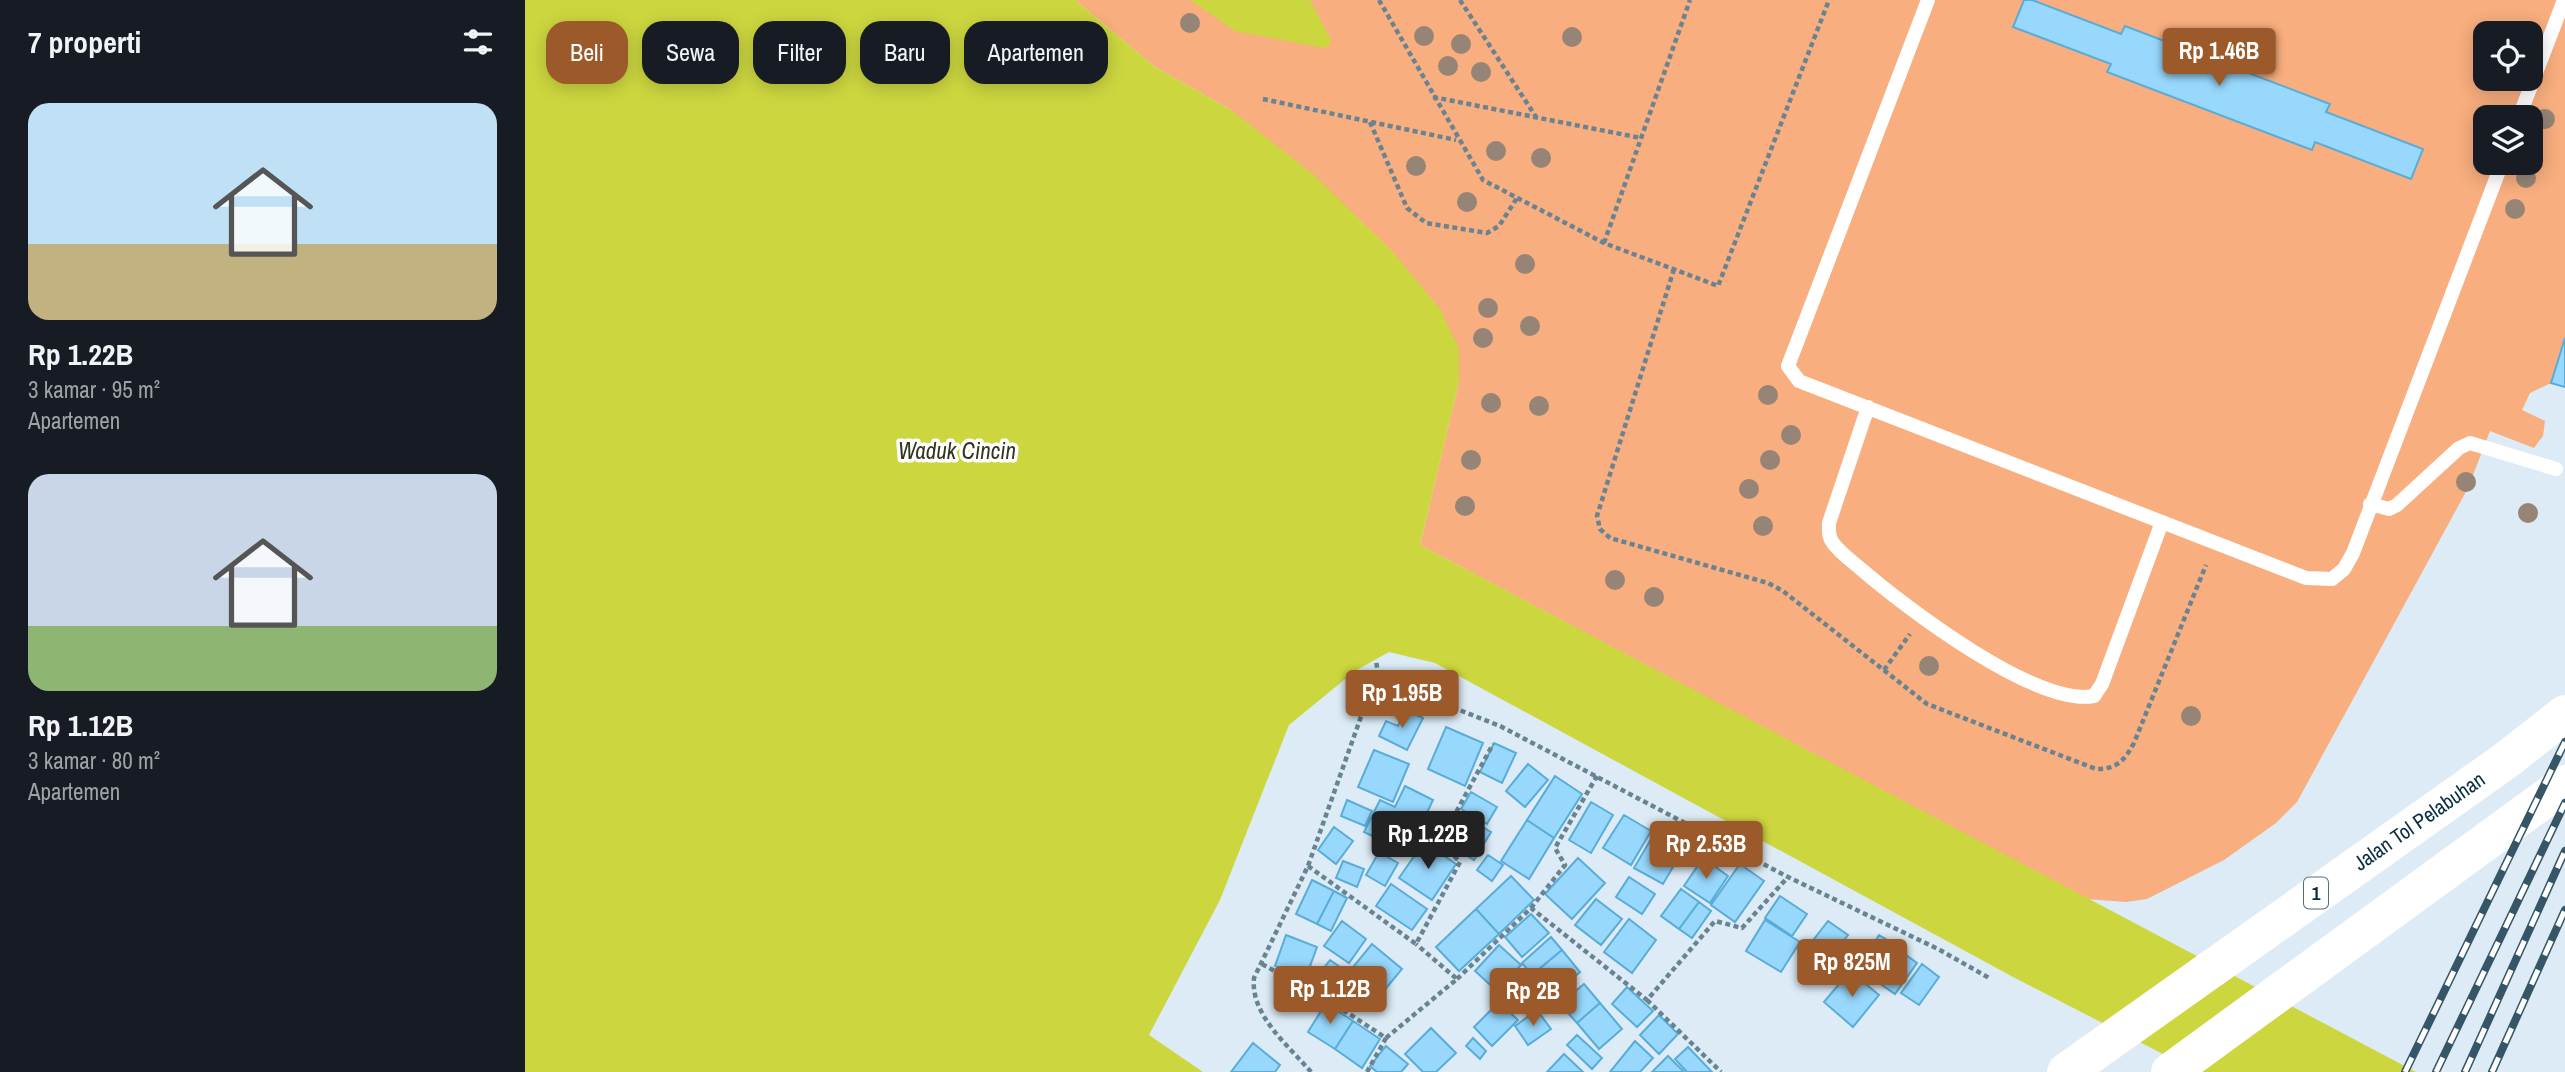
<!DOCTYPE html>
<html lang="id">
<head>
<meta charset="utf-8">
<style>
	body { margin:0; font-family:"Archivo Narrow",sans-serif; background:#20242c; color:#f1f3f6; height:100vh; display:flex; flex-direction:column; font-size:26px; white-space:nowrap }
	* { box-sizing:border-box; margin:0 }
	p { font-size:23px; color:#9ea1a6 }
	.icon { flex:none; width:38px; height:38px; fill:none; stroke:currentColor; stroke-width:2; stroke-linecap:round; stroke-linejoin:round }
	.map { position:relative; flex:1; overflow:hidden }
	.drawer { display:flex; flex-direction:column; background:#171b24; width:525px }
	.drawer>* { flex:none }
	.hud { position:absolute; left:21px; top:21px; width:665px; height:63px; display:flex; gap:14px }
	.tools { position:absolute; left:1948px; top:21px; display:grid; gap:14px }
	.tools a { display:grid; place-items:center; width:70px; height:70px; border-radius:14px; background:#171b24; box-shadow:0 4px 18px #0003; font-size:35px }
	.price { position:absolute; translate:-50% -60px; padding:0 16px; border-radius:7px; background:#9c5929; color:#fff; font-size:23px; line-height:46px; filter:drop-shadow(0 2px 4px #0008) }
	.price::after { content:''; position:absolute; left:50%; top:42px; width:21px; height:16px; margin-left:-10px; background:inherit; clip-path:polygon(0 0,100% 0,50% 100%) }
	.price.active { background:#222; color:#fff }
	ul { padding:0; list-style:none }
	li { display:grid; align-content:center; gap:14px; height:371px; padding:0 28px }
	li span { display:grid; place-items:center; height:217px; border-radius:21px; color:#555 }
	li>.icon { margin-inline-start:auto }
	span .icon { width:126px; height:126px; fill:#fffc; stroke-width:1 }
	li b { font-size:30px }
	h2 { display:flex; justify-content:space-between; align-items:center; height:84px; padding:0 28px; font-size:30px }
	.tag { padding:0 24px; border-radius:21px; background:#171b24; box-shadow:0 4px 18px #0003; font-size:24px; line-height:63px }
	.tag.active { background:#9c5929; color:#fff }
	main { display:flex; flex:1; min-height:0 }
	.map>svg:first-child { display:block }
</style>
</head>
<body>
<main>
<section class="drawer">
<h2>7 properti<svg class="icon" aria-label="filters" viewBox="0 0 24 24"><path d="M4 7h16M4 17h16"/><circle cx="9" cy="7" r="2"/><circle cx="15" cy="17" r="2"/></svg></h2>
<ul>
<li><span style="background:linear-gradient(#bfe0f5 65%,#c2b280 0)"><svg class="icon" aria-label="home" viewBox="0 0 24 24"><path d="M3 11l9-7 9 7M6 9v11h12V9"/></svg></span><div><b>Rp 1.22B</b><p>3 kamar · 95 m²</p><p>Apartemen</p></div></li>
<li><span style="background:linear-gradient(#c9d6e8 70%,#8fb573 0)"><svg class="icon" aria-label="home" viewBox="0 0 24 24"><path d="M3 11l9-7 9 7M6 9v11h12V9"/></svg></span><div><b>Rp 1.12B</b><p>3 kamar · 80 m²</p><p>Apartemen</p></div></li>
</ul>
</section>
<div class="map">
<svg width="2040" height="1072" viewBox="0 0 2040 1072">
	<rect width="100%" height="100%" fill="#dcebf5"/>
	<path fill="#f8ae7e" fill-rule="evenodd" d="M 550,0 L 2040,0 L 2040,338 L 2026,383 L 2005,393 L 1997,410 L 2020,421 L 2018,436 L 2009,448 L 1965,431 L 1943,488 L 1772,802 L 1751,823 L 1699,860 L 1622,899 L 1601,902 L 1561,899 L 895,545 L 934,382 L 706,110 L 630,67 ZM 1960,33 L 2006,33 L 2006,79 L 1960,79 ZM 1960,117 L 2006,117 L 2006,163 L 1960,163 Z"/>
	<path fill="#ccd73f" d="M 0,0 L 550,0 L 630,67 L 706,110 L 789,175 L 867,251 L 915,309 L 934,349 L 934,382 L 895,545 L 1891,1072 L 1673,1072 L 1488,977 L 910,663 L 864,652 L 830,671 L 764,725 L 695,900 L 624,1035 L 678,1072 L 0,1072 Z
		M 665,0 L 785,0 L 806,40 L 805,45 L 799,48 L 710,31 Z"/>
	<path fill="#98d8fc" stroke="#59acd8" stroke-width="2" d="M 1499,0 L 1507,0 L 1596,34 L 1600,26 L 1805,104 L 1801,112 L 1898,149 L 1886,179 L 1790,142 L 1787,150 L 1582,72 L 1586,64 L 1488,27 Z
		M 2040,338 L 2040,387 L 2026,383 Z
		M 881,710 L 898,718 L 882,750 L 854,736 L 861,721 L 873,726 Z
		M 921,727 L 958,743 L 940,786 L 903,769 Z
		M 969,743 L 991,753 L 977,783 L 955,772 Z
		M 849,750 L 884,764 L 868,802 L 833,787 Z
		M 1003,764 L 1023,780 L 1000,807 L 981,791 Z
		M 1030,776 L 1057,794 L 1029,838 L 1002,820 Z
		M 880,786 L 908,800 L 883,853 L 839,832 L 855,800 L 870,807 Z
		M 946,792 L 972,807 L 962,824 L 936,809 Z
		M 822,800 L 847,811 L 840,826 L 816,816 Z
		M 1066,802 L 1088,815 L 1066,853 L 1044,840 Z
		M 934,813 L 966,832 L 949,860 L 918,841 Z
		M 1099,815 L 1126,831 L 1106,865 L 1078,848 Z
		M 1002,820 L 1029,838 L 1004,879 L 976,861 Z
		M 809,827 L 828,841 L 811,864 L 793,850 Z
		M 1133,827 L 1162,843 L 1138,884 L 1109,868 Z
		M 899,842 L 931,864 L 907,900 L 874,878 Z
		M 854,852 L 873,863 L 860,886 L 841,875 Z
		M 963,855 L 978,865 L 967,881 L 952,870 Z
		M 1053,858 L 1080,883 L 1047,919 L 1020,894 Z
		M 1178,858 L 1203,876 L 1185,903 L 1159,886 Z
		M 818,861 L 839,869 L 832,887 L 811,878 Z
		M 1215,864 L 1239,881 L 1210,922 L 1186,905 Z
		M 986,876 L 1009,900 L 974,934 L 951,909 Z
		M 1104,877 L 1130,894 L 1117,914 L 1091,897 Z
		M 787,880 L 809,891 L 792,924 L 771,914 Z
		M 866,884 L 902,909 L 887,930 L 851,906 Z
		M 1156,889 L 1174,902 L 1154,929 L 1136,916 Z
		M 809,891 L 822,898 L 806,931 L 792,924 Z
		M 1255,896 L 1282,914 L 1267,936 L 1240,918 Z
		M 1071,899 L 1097,919 L 1076,945 L 1050,925 Z
		M 1174,902 L 1186,911 L 1167,938 L 1154,929 Z
		M 951,909 L 974,934 L 934,971 L 911,947 Z
		M 1006,914 L 1024,933 L 997,957 L 980,937 Z
		M 1104,919 L 1131,940 L 1107,973 L 1079,952 Z
		M 1240,920 L 1275,942 L 1256,972 L 1221,951 Z
		M 817,921 L 841,939 L 824,963 L 799,946 Z
		M 1303,921 L 1323,935 L 1302,963 L 1282,948 Z
		M 761,935 L 792,947 L 781,977 L 750,966 Z
		M 1354,935 L 1371,945 L 1350,979 L 1333,968 Z
		M 1026,937 L 1037,950 L 1007,975 L 997,963 Z
		M 847,944 L 877,969 L 858,992 L 828,967 Z
		M 974,945 L 996,965 L 972,991 L 950,971 Z
		M 1037,950 L 1055,972 L 1025,997 L 1007,975 Z
		M 1377,952 L 1392,963 L 1370,994 L 1354,983 Z
		M 805,960 L 832,979 L 821,996 L 792,977 Z
		M 1397,964 L 1414,977 L 1394,1005 L 1376,993 Z
		M 1325,971 L 1354,995 L 1328,1027 L 1299,1002 Z
		M 995,976 L 1012,991 L 996,1008 L 980,993 Z
		M 1059,984 L 1075,1003 L 1052,1023 L 1035,1004 Z
		M 1102,987 L 1128,1011 L 1112,1027 L 1087,1004 Z
		M 974,1002 L 993,1020 L 967,1046 L 949,1027 Z
		M 801,1003 L 828,1021 L 810,1049 L 783,1032 Z
		M 1075,1003 L 1097,1029 L 1074,1049 L 1052,1023 Z
		M 1012,1010 L 1026,1029 L 1003,1045 L 990,1026 Z
		M 1134,1015 L 1153,1034 L 1134,1054 L 1115,1035 Z
		M 828,1021 L 855,1039 L 837,1068 L 810,1049 Z
		M 906,1028 L 931,1053 L 911,1072 L 898,1072 L 880,1054 Z
		M 1052,1035 L 1077,1058 L 1067,1069 L 1042,1045 Z
		M 948,1038 L 961,1051 L 955,1059 L 941,1046 Z
		M 1110,1041 L 1128,1058 L 1115,1072 L 1085,1072 Z
		M 728,1043 L 755,1065 L 750,1072 L 706,1072 Z
		M 861,1046 L 883,1064 L 876,1072 L 852,1072 L 845,1066 Z
		M 1163,1047 L 1187,1072 L 1162,1072 L 1150,1059 Z
		M 1039,1054 L 1058,1072 L 1022,1072 Z
		M 1143,1056 L 1159,1072 L 1127,1072 Z"/>
	<g fill="none" stroke-linecap="round" stroke-linejoin="round">
		<path stroke="#688392" stroke-width="4.5" stroke-dasharray="5 3.5" stroke-linecap="butt" d="M 854,0 L 958,180 L 1079,243 L 1193,286 L 1304,0
			M 935,0 L 1011,117
			M 908,97 L 1116,138
			M 738,99 L 931,140
			M 845,122 L 882,208 L 901,223 L 962,233 L 974,226 L 992,198
			M 1079,243 L 1165,0
			M 1149,269 L 1072,516 L 1075,529 L 1085,538 L 1243,583 L 1258,591 L 1402,704 L 1571,769 C 1592,769 1599,761 1609,743 L 1681,565
			M 1359,670 L 1385,634
			M 855,684 L 909,700 L 975,726 L 1263,877 L 1413,949 L 1466,979
			M 783,866 L 891,944 L 935,862 L 915,842 L 968,744
			M 1006,908 L 1040,865 L 1030,848 L 1072,776
			M 737,964 L 806,1002 L 861,1038 L 842,1072
			M 932,979 L 1006,908 L 1122,1000 L 1190,921 L 1217,928 L 1263,877
			M 1122,1000 L 1196,1072
			M 861,1038 L 932,979 L 891,944
			M 786,1072 C 764,1046 725,1015 729,978 L 783,866 L 838,711 L 855,684 L 851,661"/>
		<path stroke="#fff" stroke-width="14" d="M 1403,0 L 1263,366 L 1274,381 L 1781,578 L 1807,579 L 1819,569 L 1828,553 L 1977,163
			M 1994,117 L 2039,0
			M 1343,407 L 1304,523 C 1304,531 1303,537 1308,543 C 1315,553 1327,561 1336,569 C 1380,607 1511,707 1569,696 L 1577,684 L 1637,522
			M 1845,504 L 1864,509 L 1872,505 L 1934,448 L 1945,443 L 2031,469"/>
		<path stroke="#fff" stroke-width="38" d="M 1541,1072 L 1980,761 L 2040,714
			M 1645,1072 L 2040,784"/>
		<g stroke="#365667" stroke-width="8">
			<path id="rail" d="M 1880,1072 L 2040,742
				M 1911,1072 L 2040,803
				M 1940,1072 L 2040,851
				M 1967,1072 L 2040,910"/>
		</g>
		<use href="#rail" stroke="#fff" stroke-width="5" stroke-dasharray="16" stroke-linecap="butt"/>
	</g>
	<g fill="#968476">
		<circle cx="665" cy="23" r="10"/>
		<circle cx="899" cy="36" r="10"/>
		<circle cx="1047" cy="37" r="10"/>
		<circle cx="936" cy="44" r="10"/>
		<circle cx="923" cy="66" r="10"/>
		<circle cx="956" cy="72" r="10"/>
		<circle cx="2020" cy="119" r="10"/>
		<circle cx="971" cy="151" r="10"/>
		<circle cx="1016" cy="158" r="10"/>
		<circle cx="891" cy="166" r="10"/>
		<circle cx="2001" cy="178" r="10"/>
		<circle cx="942" cy="202" r="10"/>
		<circle cx="1990" cy="209" r="10"/>
		<circle cx="1000" cy="264" r="10"/>
		<circle cx="963" cy="308" r="10"/>
		<circle cx="1005" cy="326" r="10"/>
		<circle cx="958" cy="338" r="10"/>
		<circle cx="1243" cy="395" r="10"/>
		<circle cx="966" cy="403" r="10"/>
		<circle cx="1014" cy="406" r="10"/>
		<circle cx="1266" cy="435" r="10"/>
		<circle cx="946" cy="460" r="10"/>
		<circle cx="1245" cy="460" r="10"/>
		<circle cx="1941" cy="482" r="10"/>
		<circle cx="1224" cy="489" r="10"/>
		<circle cx="940" cy="506" r="10"/>
		<circle cx="2003" cy="513" r="10"/>
		<circle cx="1238" cy="526" r="10"/>
		<circle cx="1090" cy="580" r="10"/>
		<circle cx="1129" cy="597" r="10"/>
		<circle cx="1404" cy="666" r="10"/>
		<circle cx="1666" cy="716" r="10"/>
	</g>
	<g text-anchor="middle" dominant-baseline="central" stroke-width="7" stroke-linejoin="round" paint-order="stroke">
		<rect fill="#fff" stroke="#536d79" stroke-width="2" x="1779" y="877.5" width="24" height="31" rx="5"/>
		<g font-size="19" font-weight="bold" fill="#092e40">
			<text x="1791" y="893">1</text>
		</g>
		<g font-size="21" fill="#092e40" stroke="#fff">
			<text transform="translate(1894 821) rotate(-35)">Jalan Tol Pelabuhan</text>
		</g>
		<g font-size="23" font-style="italic" fill="#32351c" stroke="#fff">
			<text x="432" y="450">Waduk Cincin</text>
		</g>
	</g>
</svg>
<div class="tools">
<a><svg class="icon" aria-label="locate" viewBox="0 0 24 24"><circle cx="12" cy="12" r="6"/><path d="M12 2v4M12 18v4M2 12h4M18 12h4"/></svg></a>
<a><svg class="icon" aria-label="layers" viewBox="0 0 24 24"><path d="M12 4l9 5-9 5-9-5zM3 14l9 5 9-5"/></svg></a>
</div>
<b class="price" style="left:1694px;top:88px">Rp 1.46B</b>
<b class="price" style="left:877px;top:730px">Rp 1.95B</b>
<b class="price active" style="left:903px;top:871px">Rp 1.22B</b>
<b class="price" style="left:1181px;top:881px">Rp 2.53B</b>
<b class="price" style="left:1327px;top:999px">Rp 825M</b>
<b class="price" style="left:805px;top:1026px">Rp 1.12B</b>
<b class="price" style="left:1008px;top:1028px">Rp 2B</b>
<div class="hud">
<a class="tag active">Beli</a>
<a class="tag">Sewa</a>
<a class="tag">Filter</a>
<a class="tag">Baru</a>
<a class="tag">Apartemen</a>
</div>
</div>
</main>
</body>
</html>
